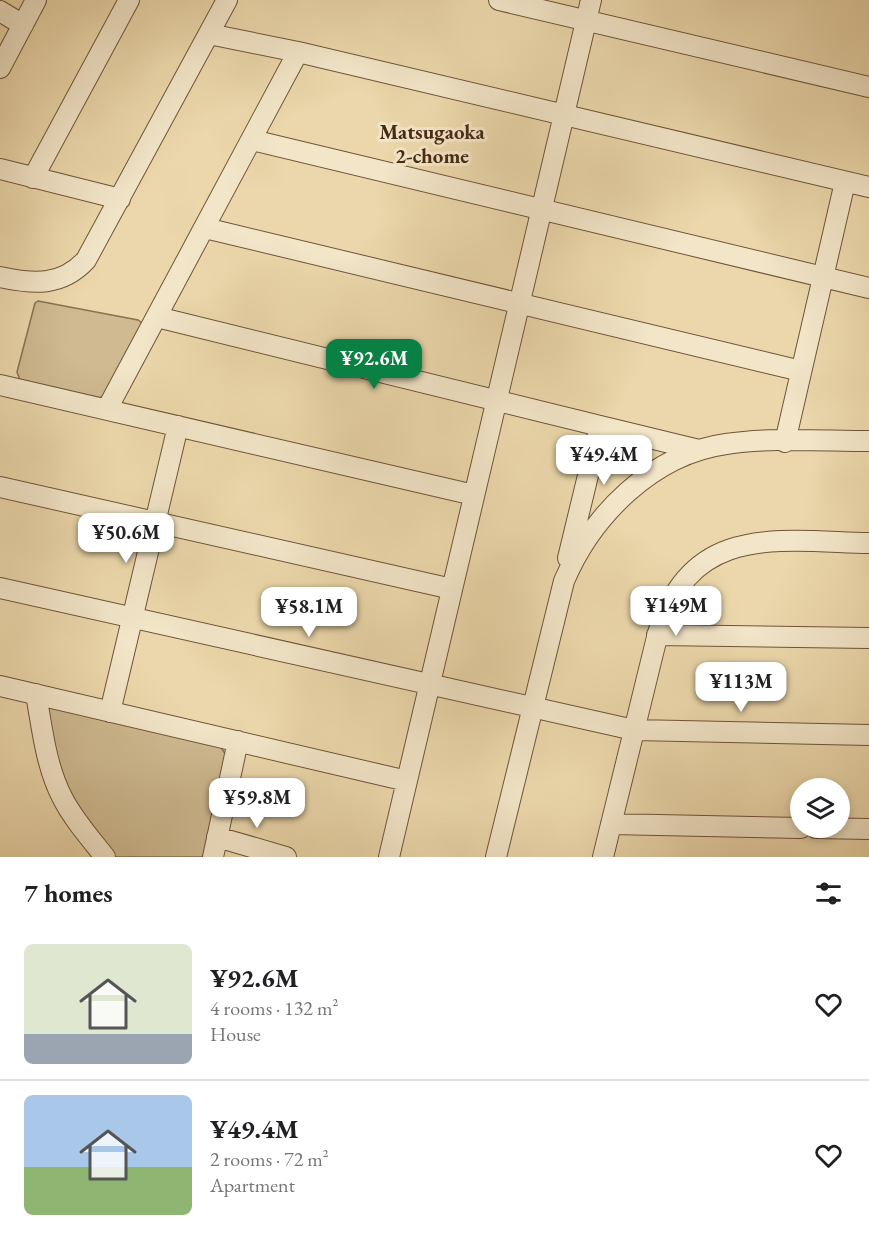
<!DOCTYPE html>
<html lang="en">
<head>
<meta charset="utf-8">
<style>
	body { margin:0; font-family:"EB Garamond",serif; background:#f6f6f6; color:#202124; height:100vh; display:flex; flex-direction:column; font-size:22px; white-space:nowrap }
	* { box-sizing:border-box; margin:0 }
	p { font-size:20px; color:#757577 }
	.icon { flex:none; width:33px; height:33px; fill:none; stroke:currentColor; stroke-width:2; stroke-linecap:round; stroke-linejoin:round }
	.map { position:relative; height:857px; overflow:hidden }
	.sheet { display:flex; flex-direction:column; background:#fff; flex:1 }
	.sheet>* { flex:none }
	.controls { position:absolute; left:790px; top:778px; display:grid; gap:12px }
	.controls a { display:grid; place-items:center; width:60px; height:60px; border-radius:50%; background:#fff; box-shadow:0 3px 9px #0003; font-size:30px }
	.price { position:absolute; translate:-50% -51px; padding:0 14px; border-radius:12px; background:#fff; color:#222; font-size:20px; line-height:39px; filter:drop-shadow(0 2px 3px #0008) }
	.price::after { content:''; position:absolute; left:50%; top:36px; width:18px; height:14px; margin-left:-9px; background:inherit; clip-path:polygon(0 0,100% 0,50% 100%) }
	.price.on { background:#0b8043; color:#fff }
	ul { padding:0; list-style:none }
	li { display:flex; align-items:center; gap:18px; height:150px; padding:0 24px }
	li+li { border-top:2px solid #e0e0e0 }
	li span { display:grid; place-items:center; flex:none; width:168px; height:120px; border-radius:9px; color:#555 }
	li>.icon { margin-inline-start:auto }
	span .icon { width:72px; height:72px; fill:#fffc; stroke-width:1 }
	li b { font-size:26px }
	h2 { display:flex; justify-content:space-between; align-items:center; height:72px; padding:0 24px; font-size:26px }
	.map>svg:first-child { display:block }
</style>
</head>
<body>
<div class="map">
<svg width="869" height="857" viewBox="0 0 869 857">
	<rect width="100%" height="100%" fill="#ebd7ab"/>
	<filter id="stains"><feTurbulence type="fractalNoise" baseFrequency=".00333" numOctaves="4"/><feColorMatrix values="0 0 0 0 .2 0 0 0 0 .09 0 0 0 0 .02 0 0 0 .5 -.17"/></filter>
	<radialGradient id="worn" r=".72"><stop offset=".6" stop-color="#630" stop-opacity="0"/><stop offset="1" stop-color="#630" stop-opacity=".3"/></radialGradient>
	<path fill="#cfba91" stroke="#8a7252" stroke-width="1.5" d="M 38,301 L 138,320 L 142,323 L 104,396 L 96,399 L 20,380 L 17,372 L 35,303 Z
		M 50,704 L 220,746 L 226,755 L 203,857 L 112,857 L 65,793 L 44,709 Z"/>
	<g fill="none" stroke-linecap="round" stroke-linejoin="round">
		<g stroke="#6f5538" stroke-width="22">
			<path id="minor" d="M 499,0 L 869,87
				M 0,11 L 23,25
				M 209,34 L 298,52 L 869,187
				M 0,68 L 36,0
				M 252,140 L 869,288
				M 0,169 L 120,199
				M 33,178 L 129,0
				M 205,228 L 801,371
				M 0,277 C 33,284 61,287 86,260 L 227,0
				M 157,317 L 600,426
				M 0,385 L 474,495
				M 107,409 L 298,52
				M 785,442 L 845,182
				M 0,487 L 452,589
				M 568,558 L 600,426 L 699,450
				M 0,588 L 634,730 L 869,735
				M 657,635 L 869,638
				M 0,686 L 407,781
				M 36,694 C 42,728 46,766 62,797 C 73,819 90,838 105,857
				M 110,712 L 178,426
				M 611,824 L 801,828
				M 816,828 L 869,829
				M 217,837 L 286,857
				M 213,857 L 238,741
				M 389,857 L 591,0
				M 496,857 L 564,581 C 592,515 653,454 726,444 C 770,437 824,441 869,441
				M 603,857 L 658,633 C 691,523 778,541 869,543"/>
		</g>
		<use href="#minor" stroke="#f2e5c8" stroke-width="20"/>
	</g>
	<g text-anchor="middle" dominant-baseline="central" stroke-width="6" stroke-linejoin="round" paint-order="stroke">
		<g font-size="21" font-weight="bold" fill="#462a12" stroke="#f2e5c8">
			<text x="432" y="131">Matsugaoka<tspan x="432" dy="24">2-chome</tspan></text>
		</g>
	</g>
	<rect width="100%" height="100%" filter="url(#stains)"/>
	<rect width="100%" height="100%" fill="url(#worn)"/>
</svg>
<div class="controls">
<a><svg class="icon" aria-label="layers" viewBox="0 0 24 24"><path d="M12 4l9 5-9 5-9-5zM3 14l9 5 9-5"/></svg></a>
</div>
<b class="price on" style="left:374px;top:390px">¥92.6M</b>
<b class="price" style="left:604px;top:486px">¥49.4M</b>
<b class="price" style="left:126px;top:564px">¥50.6M</b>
<b class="price" style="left:676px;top:637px">¥149M</b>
<b class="price" style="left:309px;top:638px">¥58.1M</b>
<b class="price" style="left:741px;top:713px">¥113M</b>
<b class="price" style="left:257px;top:829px">¥59.8M</b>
</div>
<section class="sheet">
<h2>7 homes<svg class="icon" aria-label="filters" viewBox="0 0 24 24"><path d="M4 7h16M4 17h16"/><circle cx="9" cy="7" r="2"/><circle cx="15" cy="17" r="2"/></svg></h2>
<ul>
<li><span style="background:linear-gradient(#dfe7d0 75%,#9aa5b1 0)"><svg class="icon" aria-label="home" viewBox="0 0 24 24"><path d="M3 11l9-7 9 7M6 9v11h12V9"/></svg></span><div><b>¥92.6M</b><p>4 rooms · 132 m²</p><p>House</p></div><svg class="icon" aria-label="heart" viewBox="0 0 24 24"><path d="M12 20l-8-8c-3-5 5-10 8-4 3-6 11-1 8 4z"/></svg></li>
<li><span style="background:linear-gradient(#a9c7e8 60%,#8fb573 0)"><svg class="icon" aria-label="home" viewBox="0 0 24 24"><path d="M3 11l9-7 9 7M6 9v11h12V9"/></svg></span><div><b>¥49.4M</b><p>2 rooms · 72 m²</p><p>Apartment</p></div><svg class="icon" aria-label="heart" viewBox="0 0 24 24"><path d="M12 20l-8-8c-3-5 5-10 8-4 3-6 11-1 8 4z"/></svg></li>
</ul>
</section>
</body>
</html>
